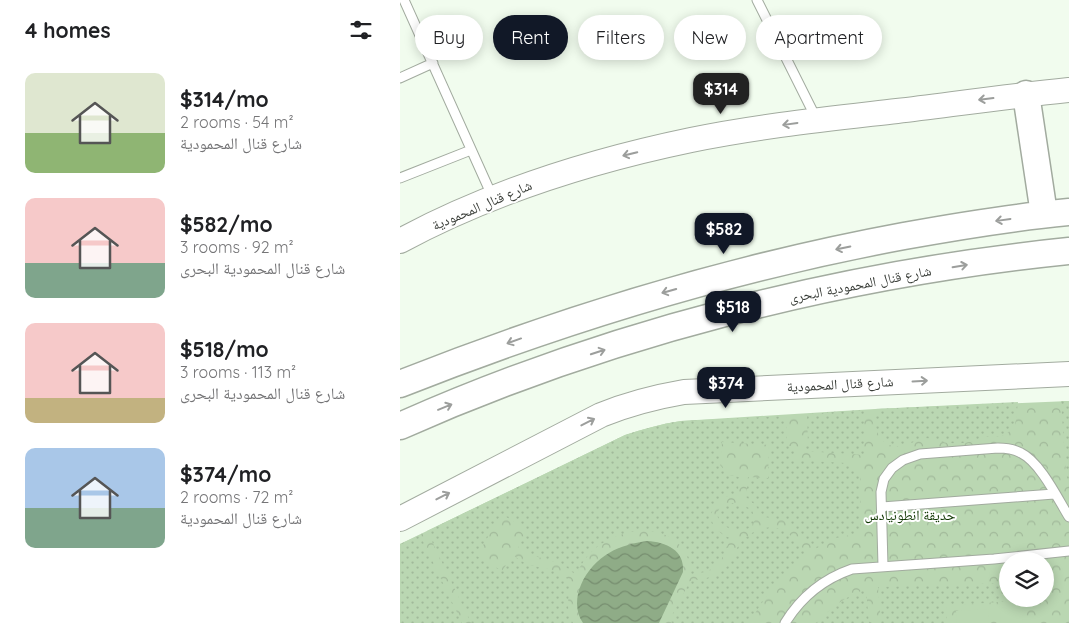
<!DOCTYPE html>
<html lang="en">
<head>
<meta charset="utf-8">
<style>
	body { margin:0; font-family:Quicksand,"Noto Naskh Arabic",sans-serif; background:#f2f2f2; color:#202124; height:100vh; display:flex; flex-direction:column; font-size:19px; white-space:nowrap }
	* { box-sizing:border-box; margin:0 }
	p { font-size:16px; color:#757577 }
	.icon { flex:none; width:28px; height:28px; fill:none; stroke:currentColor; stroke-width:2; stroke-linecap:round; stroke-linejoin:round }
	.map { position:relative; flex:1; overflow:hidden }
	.drawer { display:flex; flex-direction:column; background:#fff; width:400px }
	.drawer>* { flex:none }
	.hud { position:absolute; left:15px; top:15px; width:475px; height:45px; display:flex; gap:10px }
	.controls { position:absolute; left:599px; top:552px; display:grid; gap:10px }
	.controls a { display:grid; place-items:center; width:55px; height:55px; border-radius:50%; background:#fff; box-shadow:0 2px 12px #0003; font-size:25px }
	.price { position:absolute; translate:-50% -42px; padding:0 11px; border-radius:10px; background:#111827; color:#fff; font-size:16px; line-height:32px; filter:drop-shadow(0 1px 2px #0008) }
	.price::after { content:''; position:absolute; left:50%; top:30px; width:15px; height:11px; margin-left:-8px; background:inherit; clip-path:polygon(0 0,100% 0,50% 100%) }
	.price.on { background:#222; color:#fff }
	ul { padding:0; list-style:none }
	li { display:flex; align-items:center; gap:15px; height:125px; padding:0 25px }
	li span { display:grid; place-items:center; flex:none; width:140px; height:100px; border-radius:10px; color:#555 }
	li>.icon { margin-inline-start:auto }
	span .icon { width:60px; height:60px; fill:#fffc; stroke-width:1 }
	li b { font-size:21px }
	h2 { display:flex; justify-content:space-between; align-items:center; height:60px; padding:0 25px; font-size:21px }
	.tag { padding:0 18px; border-radius:22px; background:#fff; box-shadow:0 2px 12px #0003; font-size:18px; line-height:45px }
	.tag.on { background:#111827; color:#fff }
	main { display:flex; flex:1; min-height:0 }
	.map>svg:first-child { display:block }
</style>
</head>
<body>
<main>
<section class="drawer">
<h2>4 homes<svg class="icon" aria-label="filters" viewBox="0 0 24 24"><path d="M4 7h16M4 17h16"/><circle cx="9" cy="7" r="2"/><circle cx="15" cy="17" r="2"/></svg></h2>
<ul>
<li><span style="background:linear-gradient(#dfe7d0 60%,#8fb573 0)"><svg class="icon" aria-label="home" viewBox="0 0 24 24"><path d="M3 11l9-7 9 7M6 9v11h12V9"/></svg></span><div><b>$314/mo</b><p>2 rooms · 54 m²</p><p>شارع قنال المحمودية</p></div></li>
<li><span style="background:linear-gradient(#f6c9c9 65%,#7fa58c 0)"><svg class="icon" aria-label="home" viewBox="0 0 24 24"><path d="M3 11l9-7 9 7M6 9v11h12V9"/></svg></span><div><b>$582/mo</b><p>3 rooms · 92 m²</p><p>شارع قنال المحمودية البحرى</p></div></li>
<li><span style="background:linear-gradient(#f6c9c9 75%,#c2b280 0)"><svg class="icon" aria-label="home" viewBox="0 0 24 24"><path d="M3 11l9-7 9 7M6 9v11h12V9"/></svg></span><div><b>$518/mo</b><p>3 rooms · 113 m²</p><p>شارع قنال المحمودية البحرى</p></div></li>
<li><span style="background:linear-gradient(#a9c7e8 60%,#7fa58c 0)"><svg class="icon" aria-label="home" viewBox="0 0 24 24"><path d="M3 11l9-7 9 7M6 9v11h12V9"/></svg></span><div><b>$374/mo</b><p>2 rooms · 72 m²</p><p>شارع قنال المحمودية</p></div></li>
</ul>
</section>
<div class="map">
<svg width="669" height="623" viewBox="0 0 669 623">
	<defs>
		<pattern id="forest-crowns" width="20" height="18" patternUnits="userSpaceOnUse" patternTransform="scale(1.25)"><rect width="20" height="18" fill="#bad7b2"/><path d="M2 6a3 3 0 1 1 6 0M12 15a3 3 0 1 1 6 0" fill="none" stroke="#a1b99a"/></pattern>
		<pattern id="garden-dots" width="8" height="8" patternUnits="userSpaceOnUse" patternTransform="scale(1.25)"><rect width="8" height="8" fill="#bad7b2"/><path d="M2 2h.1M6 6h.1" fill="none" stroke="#a1b99a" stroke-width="1.8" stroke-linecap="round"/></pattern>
		<pattern id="water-waves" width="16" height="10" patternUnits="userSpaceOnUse" patternTransform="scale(1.25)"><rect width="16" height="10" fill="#8fac87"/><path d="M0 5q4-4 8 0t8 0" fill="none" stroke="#768d6f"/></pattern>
	</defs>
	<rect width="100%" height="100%" fill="#f1fcee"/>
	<path fill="url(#forest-crowns)" fill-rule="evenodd" d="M 669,401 L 669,623 L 0,623 L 0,544 L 225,435 C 243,429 261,424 281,421 L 475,409 ZM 608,561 L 645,561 L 645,599 L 608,599 Z"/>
	<path fill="url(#garden-dots)" d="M 661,401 L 669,401 L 669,483 L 666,474 Z
		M 618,402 L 615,426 C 602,439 601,436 584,437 C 580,437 577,440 573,441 C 566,443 558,444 550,443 C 541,443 532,438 524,438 C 519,438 512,444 506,445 C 479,451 474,431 475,409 Z
		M 464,410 L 464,455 L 404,451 L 404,445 L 408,445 L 407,414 Z
		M 386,416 L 387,446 L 394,446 L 394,460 L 446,463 C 453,466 457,469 460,476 L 460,533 L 436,538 L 415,549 L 391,524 L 385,520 L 364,517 L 354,504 L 346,497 L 348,477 L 368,478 L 369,445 L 322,442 L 320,465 L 329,475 L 339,477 L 338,493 C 309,498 300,526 330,538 C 323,561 317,573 291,574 C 288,523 229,522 197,547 C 187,555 181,564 176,575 L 162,564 L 131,555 L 118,547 L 128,530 L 101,514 L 77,556 L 102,571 L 113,555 C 118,559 124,563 130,565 C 147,570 162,568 172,585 C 167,598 166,610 173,623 L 71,623 L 27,531 L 225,435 C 243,429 261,424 281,421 Z
		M 332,503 L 342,504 L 352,510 L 355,520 L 351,527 C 329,541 299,509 332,503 Z
		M 371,527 C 388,529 396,540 407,553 C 383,574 365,596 349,623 L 272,623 L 269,621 L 290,581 C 301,579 314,578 323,570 C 330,565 333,558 336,550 C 343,536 356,529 371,527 Z
		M 20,535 L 62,623 L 0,623 L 0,544 Z
		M 607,583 L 608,599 L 625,599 L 626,600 L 546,606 L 547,623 L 481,623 L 478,587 Z
		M 466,589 L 469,623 L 417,623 C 431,606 446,597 466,589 Z"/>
	<path fill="#bad7b2" d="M 622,606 L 623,623 L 601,623 L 600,608 Z
		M 588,609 L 589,623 L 557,623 L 556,611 Z"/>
	<path fill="url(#water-waves)" d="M 247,541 C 266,542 285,550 283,572 L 259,623 L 183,623 C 167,599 186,566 209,553 C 220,546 234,543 247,541 Z"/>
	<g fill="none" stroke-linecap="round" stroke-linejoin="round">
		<g stroke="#a2ab9f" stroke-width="11">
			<path id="service" d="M 4,0 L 93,198
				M 357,0 L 416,118
				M 0,78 L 33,63
				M 0,178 L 71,150
				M 482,507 L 654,494
				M 483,566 L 481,492 L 484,479 L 492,468 L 503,460 L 520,454 L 598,448 C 606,448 614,449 621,453 C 640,462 658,499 669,517
				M 385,623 C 401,597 423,579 452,569 L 594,559 L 669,551"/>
		</g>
		<g stroke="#a2ab9f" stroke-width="26">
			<path id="tertiary" d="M 0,241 C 91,192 190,161 291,140 C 359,126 428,119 497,111 C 554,104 611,96 669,90
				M 0,519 L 201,415 C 228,404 255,397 284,392 L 669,374"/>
		</g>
		<g stroke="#a2ab9f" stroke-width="29">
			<path id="secondary" d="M 626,94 L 644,214
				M 0,384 C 164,319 331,268 504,236 C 559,226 614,217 669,212
				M 0,426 C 209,333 442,274 669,251"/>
		</g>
		<use href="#service" stroke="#fff" stroke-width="9"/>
		<use href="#tertiary" stroke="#fff" stroke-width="24"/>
		<use href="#secondary" stroke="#fff" stroke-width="26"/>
	</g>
	<defs><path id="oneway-shaft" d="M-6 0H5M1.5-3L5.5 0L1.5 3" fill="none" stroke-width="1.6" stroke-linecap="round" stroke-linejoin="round" transform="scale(1.25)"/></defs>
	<g stroke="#9c9e9c">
		<use href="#oneway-shaft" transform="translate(586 99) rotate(173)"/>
		<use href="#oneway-shaft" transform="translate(390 124) rotate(172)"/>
		<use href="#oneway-shaft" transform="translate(230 154) rotate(166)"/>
		<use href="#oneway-shaft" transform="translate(603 220) rotate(172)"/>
		<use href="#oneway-shaft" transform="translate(443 248) rotate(168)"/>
		<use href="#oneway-shaft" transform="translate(560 266) rotate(-9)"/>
		<use href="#oneway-shaft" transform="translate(269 291) rotate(164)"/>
		<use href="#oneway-shaft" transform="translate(114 341) rotate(160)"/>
		<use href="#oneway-shaft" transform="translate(198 352) rotate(-18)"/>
		<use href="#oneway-shaft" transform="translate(520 381) rotate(-3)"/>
		<use href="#oneway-shaft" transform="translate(45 407) rotate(-22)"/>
		<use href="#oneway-shaft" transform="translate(188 422) rotate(-27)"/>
		<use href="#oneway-shaft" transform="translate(43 496) rotate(-27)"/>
	</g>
	<g text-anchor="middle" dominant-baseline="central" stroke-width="4" stroke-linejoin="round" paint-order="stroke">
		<g font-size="14" fill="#393d38" stroke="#fff">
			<text transform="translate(82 205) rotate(-23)">شارع قنال المحمودية</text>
			<text transform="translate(460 284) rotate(-11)">شارع قنال المحمودية البحرى</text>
			<text transform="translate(440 384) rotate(-3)">شارع قنال المحمودية</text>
		</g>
		<g font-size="14" fill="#0f3601" stroke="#fff">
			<text x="510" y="515">حديقة انطونيادس</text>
		</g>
	</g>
</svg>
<div class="controls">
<a><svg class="icon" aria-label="layers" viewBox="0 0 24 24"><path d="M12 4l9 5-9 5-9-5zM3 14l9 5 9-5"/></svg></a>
</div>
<b class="price on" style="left:321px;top:115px">$314</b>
<b class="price" style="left:324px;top:255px">$582</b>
<b class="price" style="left:333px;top:333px">$518</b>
<b class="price" style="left:326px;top:409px">$374</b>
<div class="hud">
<a class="tag">Buy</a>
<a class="tag on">Rent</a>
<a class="tag">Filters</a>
<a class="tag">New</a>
<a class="tag">Apartment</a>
</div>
</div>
</main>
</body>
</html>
